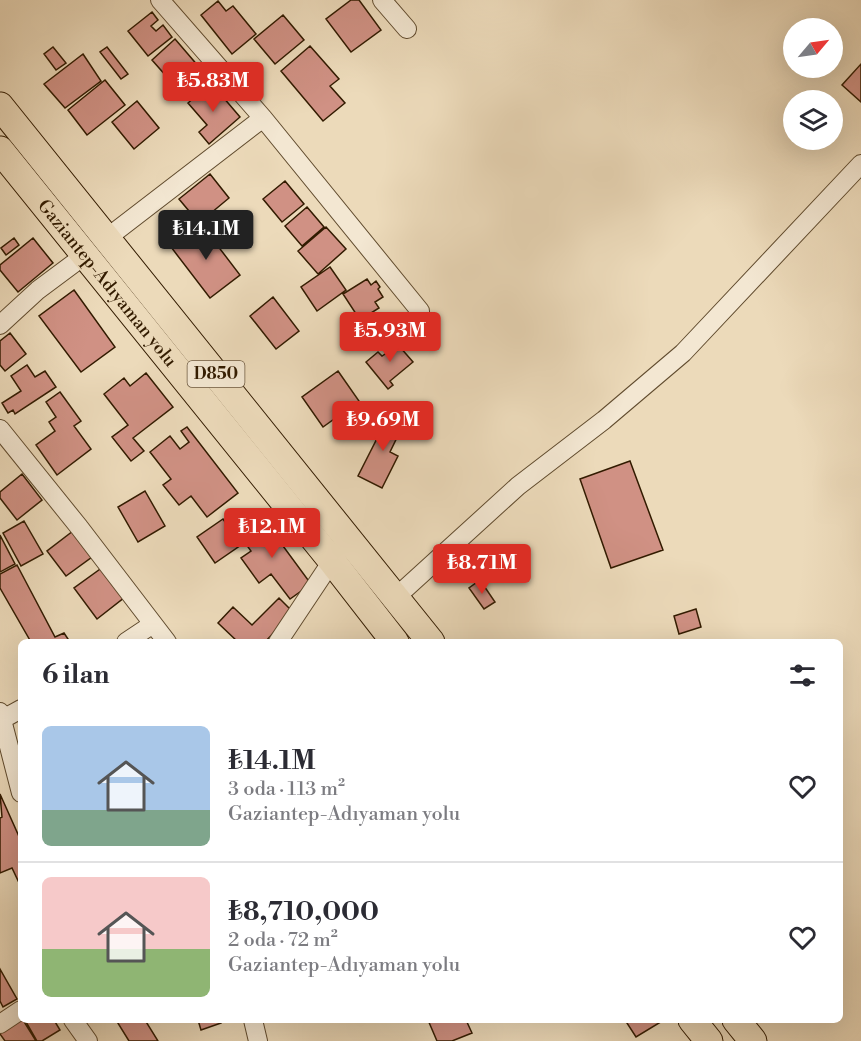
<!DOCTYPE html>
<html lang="tr">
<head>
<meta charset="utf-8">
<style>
	body { margin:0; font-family:"Libre Bodoni",serif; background:#f2f2f3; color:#2b2b33; height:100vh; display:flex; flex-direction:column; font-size:22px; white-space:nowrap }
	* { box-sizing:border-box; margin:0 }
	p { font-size:20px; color:#7c7c81 }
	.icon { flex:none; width:33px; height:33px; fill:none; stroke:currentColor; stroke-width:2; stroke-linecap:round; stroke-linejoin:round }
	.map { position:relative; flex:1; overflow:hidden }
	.panel { position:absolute; left:18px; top:639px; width:825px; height:384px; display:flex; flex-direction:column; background:#fff; border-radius:9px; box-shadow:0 6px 24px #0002 }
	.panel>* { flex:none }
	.needle { width:39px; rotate:61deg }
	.controls { position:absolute; left:783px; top:18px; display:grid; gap:12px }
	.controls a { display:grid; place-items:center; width:60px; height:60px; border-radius:50%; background:#fff; box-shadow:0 6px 24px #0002; font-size:30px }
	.price { position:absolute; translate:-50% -51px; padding:0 14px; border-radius:6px; background:#d93025; color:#fff; font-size:20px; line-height:39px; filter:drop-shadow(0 2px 3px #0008) }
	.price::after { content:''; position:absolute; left:50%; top:36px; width:18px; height:14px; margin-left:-9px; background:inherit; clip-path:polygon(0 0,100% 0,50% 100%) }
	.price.selected { background:#222; color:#fff }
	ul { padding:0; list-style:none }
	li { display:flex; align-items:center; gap:18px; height:150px; padding:0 24px }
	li+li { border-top:2px solid #e1e1e2 }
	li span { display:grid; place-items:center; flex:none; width:168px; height:120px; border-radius:9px; color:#555 }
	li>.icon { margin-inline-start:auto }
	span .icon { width:72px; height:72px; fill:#fffc; stroke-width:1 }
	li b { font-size:26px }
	h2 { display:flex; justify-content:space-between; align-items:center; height:72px; padding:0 24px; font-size:26px }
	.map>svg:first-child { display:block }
</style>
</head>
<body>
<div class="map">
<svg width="861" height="1041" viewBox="0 0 861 1041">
	<rect width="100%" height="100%" fill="#ecdaba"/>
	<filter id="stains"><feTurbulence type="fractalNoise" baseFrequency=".00333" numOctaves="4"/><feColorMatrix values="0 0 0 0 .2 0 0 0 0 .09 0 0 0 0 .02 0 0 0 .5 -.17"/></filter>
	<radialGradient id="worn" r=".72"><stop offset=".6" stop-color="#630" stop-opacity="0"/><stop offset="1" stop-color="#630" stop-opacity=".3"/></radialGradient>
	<path fill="#d09184" stroke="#321b00" stroke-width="1.5" d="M 351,0 L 359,0 L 381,30 L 351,52 L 326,19 Z
		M 218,1 L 226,11 L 233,6 L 256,34 L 232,54 L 201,15 Z
		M 152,12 L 158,20 L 151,26 L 156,31 L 163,25 L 172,37 L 148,56 L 128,31 Z
		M 283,15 L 304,40 L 275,64 L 254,39 Z
		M 175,39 L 205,74 L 182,94 L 152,60 Z
		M 310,46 L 339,79 L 330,86 L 345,103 L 323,121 L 281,71 Z
		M 53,47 L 66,63 L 56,70 L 44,54 Z
		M 107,47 L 128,74 L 121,79 L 100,52 Z
		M 83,54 L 101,81 L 65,108 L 44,84 Z
		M 861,64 L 861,102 L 842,85 Z
		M 105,80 L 125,105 L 87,135 L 68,110 Z
		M 211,83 L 240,117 L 209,144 L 199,132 L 207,125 L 188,103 Z
		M 137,101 L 159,128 L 134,149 L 112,122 Z
		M 210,174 L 229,198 L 199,223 L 179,199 Z
		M 285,181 L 304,204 L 282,222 L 263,199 Z
		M 307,207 L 324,227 L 302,246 L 285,226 Z
		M 201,224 L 240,275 L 210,298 L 171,247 Z
		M 326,227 L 346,249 L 318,274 L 298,251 Z
		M 14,238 L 19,245 L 6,255 L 1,248 Z
		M 33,238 L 53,263 L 18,292 L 0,270 L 0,265 Z
		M 330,267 L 346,290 L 317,311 L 301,287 Z
		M 367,279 L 371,285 L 376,281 L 380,287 L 378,289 L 383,297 L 375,302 L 379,308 L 360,320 L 343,294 Z
		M 74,290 L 115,347 L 81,372 L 39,316 Z
		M 273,297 L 299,331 L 276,349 L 250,316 Z
		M 10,333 L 26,354 L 5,371 L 0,365 L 0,341 Z
		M 393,339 L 413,362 L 390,381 L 393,385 L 388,389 L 366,362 L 378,352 L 382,356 L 388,352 L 384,347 Z
		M 27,365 L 35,377 L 45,371 L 56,387 L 15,414 L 13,410 L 8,413 L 2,403 L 21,391 L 11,376 Z
		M 338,371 L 359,401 L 323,427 L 302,397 Z
		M 146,373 L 173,407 L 133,438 L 144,451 L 131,461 L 112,437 L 128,425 L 104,394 L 124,378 L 130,386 Z
		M 60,392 L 81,421 L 74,426 L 91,449 L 57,475 L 36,445 L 55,431 L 49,422 L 56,417 L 46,402 Z
		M 391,411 L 406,419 L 390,452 L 398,456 L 382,488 L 358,476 Z
		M 187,427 L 238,493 L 207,517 L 191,496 L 179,505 L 163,485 L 171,479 L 150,452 L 170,436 L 180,449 L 189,442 L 181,431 Z
		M 630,461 L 663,550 L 611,568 L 580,479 Z
		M 22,474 L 42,500 L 17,520 L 0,498 L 0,492 Z
		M 145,491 L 165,526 L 138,542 L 118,507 Z
		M 261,516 L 311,584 L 290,599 L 271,574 L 259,583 L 241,558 L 251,551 L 238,533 Z
		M 223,519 L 241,545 L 215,563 L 197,537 Z
		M 24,521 L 43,554 L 21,566 L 3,533 Z
		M 73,531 L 92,557 L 66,576 L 47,551 Z
		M 0,535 L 15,564 L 0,572 Z
		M 17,565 L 55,637 L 64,633 L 70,642 L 31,642 L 0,588 L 0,574 Z
		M 103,567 L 125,597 L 97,619 L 74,588 Z
		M 480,580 L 495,602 L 484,609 L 469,588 Z
		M 279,598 L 293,612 L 265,642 L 238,642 L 218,623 L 233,607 L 252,625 Z
		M 696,609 L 701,627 L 679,634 L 674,616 Z
		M 0,794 L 21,841 L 21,887 L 12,868 L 0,873 L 0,818 L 2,817 Z
		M 0,969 L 17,999 L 3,1007 L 0,1001 Z
		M 21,1020 L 23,1020 L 36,1041 L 5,1041 L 0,1034 L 0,1029 Z
		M 25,1020 L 54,1020 L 60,1030 L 42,1041 L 37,1041 Z
		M 116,1020 L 145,1020 L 158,1041 L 129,1041 Z
		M 198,1020 L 220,1020 L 221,1023 L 201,1030 Z
		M 428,1020 L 466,1020 L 472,1033 L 452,1041 L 437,1041 Z
		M 625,1020 L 664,1020 L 636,1037 Z"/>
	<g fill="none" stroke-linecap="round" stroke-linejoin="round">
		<g stroke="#604b2e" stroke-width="20">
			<path id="minor" d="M 160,0 L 263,118 L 420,311
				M 382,0 L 407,29
				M 107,238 L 263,118
				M 0,325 L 38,290 L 85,255
				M 0,429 L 79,527 L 167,642
				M 395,598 L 518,486 L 604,420 L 683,353 L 861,164
				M 126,642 L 153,624
				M 278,642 L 338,552
				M 0,712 L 21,793
				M 3,719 L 21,709
				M 73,1020 L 88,1041
				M 253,1020 L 258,1041
				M 0,1024 L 21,1010"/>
		</g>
		<g stroke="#321b00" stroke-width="29">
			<g id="highway">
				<path d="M 0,106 L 431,642"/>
				<path id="s1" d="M 0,150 L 332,561 L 395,642"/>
				<path d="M 692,1020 L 709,1041"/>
				<path d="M 736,1020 L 753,1041"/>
			</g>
		</g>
		<use href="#minor" stroke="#f3e7d2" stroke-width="18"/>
		<use href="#highway" stroke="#ecdaba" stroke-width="27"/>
	</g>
	<g text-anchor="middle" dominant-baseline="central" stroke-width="5" stroke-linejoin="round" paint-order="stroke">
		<rect fill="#f3e7d2" stroke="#6c583f" stroke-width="1.5" x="187.5" y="361" width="57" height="26" rx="4.5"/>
		<g font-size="16" font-weight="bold" fill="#321b00">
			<text x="216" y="374">D850</text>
		</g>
		<g font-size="18" fill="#321b00" stroke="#f3e7d2">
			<text stroke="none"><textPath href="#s1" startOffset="171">Gaziantep-Adıyaman yolu</textPath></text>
		</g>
	</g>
	<rect width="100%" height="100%" filter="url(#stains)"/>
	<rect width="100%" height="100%" fill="url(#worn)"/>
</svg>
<div class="controls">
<a><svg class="needle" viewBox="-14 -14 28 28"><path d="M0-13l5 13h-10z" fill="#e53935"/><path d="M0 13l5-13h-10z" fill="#7c7c81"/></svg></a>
<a><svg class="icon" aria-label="layers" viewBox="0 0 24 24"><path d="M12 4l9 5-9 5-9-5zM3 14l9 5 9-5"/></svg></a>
</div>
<b class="price" style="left:213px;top:113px">₺5.83M</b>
<b class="price selected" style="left:206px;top:261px">₺14.1M</b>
<b class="price" style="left:390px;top:363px">₺5.93M</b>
<b class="price" style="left:383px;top:452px">₺9.69M</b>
<b class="price" style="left:272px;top:559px">₺12.1M</b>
<b class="price" style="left:482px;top:595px">₺8.71M</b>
<section class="panel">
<h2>6 ilan<svg class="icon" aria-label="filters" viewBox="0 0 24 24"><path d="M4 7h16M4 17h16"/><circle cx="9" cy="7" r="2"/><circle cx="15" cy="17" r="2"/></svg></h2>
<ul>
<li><span style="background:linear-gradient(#a9c7e8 70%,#7fa58c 0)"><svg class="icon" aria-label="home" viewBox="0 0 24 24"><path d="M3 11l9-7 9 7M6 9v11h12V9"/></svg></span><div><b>₺14.1M</b><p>3 oda · 113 m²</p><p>Gaziantep-Adıyaman yolu</p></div><svg class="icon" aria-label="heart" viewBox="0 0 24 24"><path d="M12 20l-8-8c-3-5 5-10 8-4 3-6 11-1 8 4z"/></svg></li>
<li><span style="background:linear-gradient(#f6c9c9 60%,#8fb573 0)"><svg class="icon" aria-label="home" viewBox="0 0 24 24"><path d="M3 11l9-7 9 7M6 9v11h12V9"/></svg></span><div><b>₺8,710,000</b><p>2 oda · 72 m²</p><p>Gaziantep-Adıyaman yolu</p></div><svg class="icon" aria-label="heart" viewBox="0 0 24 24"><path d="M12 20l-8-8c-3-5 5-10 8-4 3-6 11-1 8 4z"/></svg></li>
</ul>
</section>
</div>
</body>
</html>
